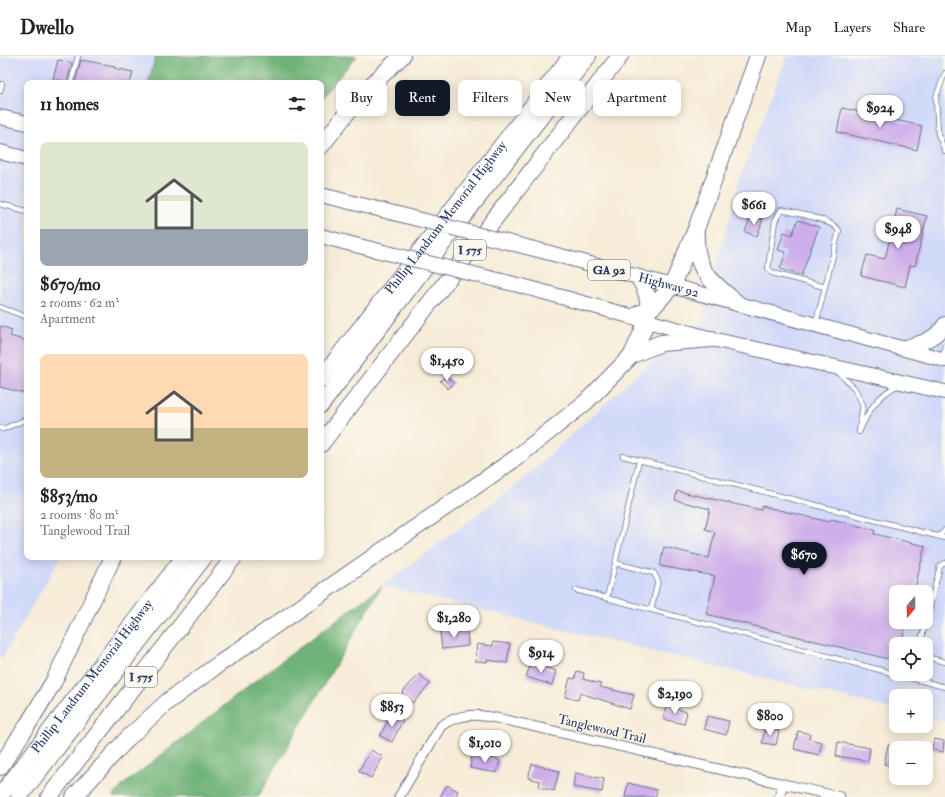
<!DOCTYPE html>
<html lang="en">
<head>
<meta charset="utf-8">
<style>
	body { margin:0; font-family:"IM FELL Double Pica",serif; background:#f2f2f2; color:#222; height:100vh; display:flex; flex-direction:column; font-size:15px; white-space:nowrap }
	* { box-sizing:border-box; margin:0 }
	p { font-size:13px; color:#767676 }
	.icon { flex:none; width:22px; height:22px; fill:none; stroke:currentColor; stroke-width:2; stroke-linecap:round; stroke-linejoin:round }
	.map { position:relative; flex:1; overflow:hidden }
	.side { position:absolute; left:24px; top:24px; width:300px; height:480px; display:flex; flex-direction:column; background:#fff; border-radius:8px; box-shadow:0 2px 10px #0003 }
	.side>* { flex:none }
	.top-card { position:absolute; left:336px; top:24px; width:380px; height:36px; display:flex; gap:8px }
	.needle { width:26px; rotate:200deg }
	.tools { position:absolute; left:889px; top:529px; display:grid; gap:8px }
	.tools a { display:grid; place-items:center; width:44px; height:44px; border-radius:8px; background:#fff; box-shadow:0 2px 10px #0003; font-size:20px }
	.price { position:absolute; translate:-50% -34px; padding:0 9px; border-radius:14px; background:#fff; color:#222; font-size:13px; line-height:26px; filter:drop-shadow(0 1px 2px #0008) }
	.price::after { content:''; position:absolute; left:50%; top:24px; width:12px; height:9px; margin-left:-6px; background:inherit; clip-path:polygon(0 0,100% 0,50% 100%) }
	.price.selected { background:#111827; color:#fff }
	ul { padding:0; list-style:none }
	li { display:grid; align-content:center; gap:8px; height:212px; padding:0 16px }
	li span { display:grid; place-items:center; height:124px; border-radius:8px; color:#555 }
	li>.icon { margin-inline-start:auto }
	span .icon { width:72px; height:72px; fill:#fffc; stroke-width:1 }
	li b { font-size:17px }
	h2 { display:flex; justify-content:space-between; align-items:center; height:48px; padding:0 16px; font-size:17px }
	.tag { padding:0 14px; border-radius:8px; background:#fff; box-shadow:0 2px 10px #0003; font-size:14px; line-height:36px }
	.tag.selected { background:#111827; color:#fff }
	header { display:flex; align-items:center; gap:24px; box-sizing:border-box; height:56px; padding:0 20px; background:#fff; border-bottom:1px solid #e0e0e0 }
	header strong { font-size:19px }
	nav { display:flex; gap:22px; margin-inline-start:auto; font-size:14px }
	.map>svg:first-child { display:block }
</style>
</head>
<body>
<header>
<strong>Dwello</strong>
<nav><a>Map</a><a>Layers</a><a>Share</a></nav>
</header>
<div class="map">
<svg width="945" height="741" viewBox="0 0 945 741">
	<rect width="100%" height="100%" fill="#fbf7ec"/>
	<filter id="ink" filterUnits="userSpaceOnUse"><feTurbulence type="fractalNoise" baseFrequency=".025" numOctaves="2"/><feDisplacementMap in="SourceGraphic" scale="8" xChannelSelector="R" yChannelSelector="G"/><feConvolveMatrix kernelMatrix="1 2 1 2 8 2 1 2 1" color-interpolation-filters="sRGB"/></filter>
	<filter id="wash" filterUnits="userSpaceOnUse"><feTurbulence type="fractalNoise" baseFrequency=".012" numOctaves="4" result="noise"/><feDisplacementMap in="SourceGraphic" scale="16" xChannelSelector="R" yChannelSelector="G"/><feGaussianBlur stdDeviation="0.9" result="paint"/><feColorMatrix in="noise" values="0 0 0 0 0 0 0 0 0 0 0 0 0 0 0 0 0 1.4 0 .05"/><feComposite in="paint" operator="in"/></filter>
	<g filter="url(#wash)">
		<rect width="100%" height="100%" fill="#f7ecd8"/>
		<path fill="#d1d9f9" fill-rule="evenodd" d="M 0,0 L 156,0 L 147,27 L 27,27 L 27,501 L 61,501 L 0,605 Z
			M 787,0 L 945,0 L 945,666 L 926,661 L 926,640 L 896,640 L 896,654 L 382,530 L 520,426 L 643,313 L 701,266 L 740,122 ZM 896,536 L 926,536 L 926,566 L 896,566 ZM 896,588 L 926,588 L 926,618 L 896,618 Z"/>
		<path fill="#6fb378" stroke="#45716b" d="M 156,0 L 357,0 L 321,42 L 321,27 L 148,27 Z
			M 382,530 L 258,741 L 113,741 L 123,729 L 267,616 Z"/>
		<g id="blocks">
			<path fill="#ceaeea" d="M 58,4 L 72,7 L 67,26 L 53,23 Z
				M 81,4 L 115,10 L 114,12 L 133,16 L 130,27 L 75,27 Z
				M 842,52 L 922,70 L 917,94 L 837,76 Z
				M 897,153 L 927,160 L 915,210 L 910,209 L 905,231 L 861,220 L 867,199 L 885,203 Z
				M 751,159 L 763,163 L 757,180 L 745,176 Z
				M 798,164 L 819,171 L 801,220 L 780,213 L 786,196 L 778,194 L 784,176 L 792,179 Z
				M 0,270 L 12,274 L 10,280 L 27,285 L 27,338 L 0,331 Z
				M 446,320 L 454,327 L 448,333 L 440,325 Z
				M 677,435 L 761,454 L 762,450 L 830,466 L 831,463 L 875,474 L 874,478 L 925,490 L 914,536 L 896,536 L 896,566 L 907,566 L 901,588 L 896,588 L 896,605 L 706,558 L 715,520 L 660,510 L 664,491 L 709,502 L 715,476 L 705,473 L 710,453 L 675,444 Z
				M 467,574 L 468,590 L 442,593 L 440,576 Z
				M 493,586 L 510,588 L 507,607 L 487,604 L 487,606 L 475,605 L 477,588 L 493,590 Z
				M 531,607 L 556,615 L 552,629 L 526,621 Z
				M 577,615 L 584,617 L 583,623 L 601,628 L 600,631 L 634,639 L 630,653 L 580,637 L 578,644 L 565,641 L 570,622 L 575,623 Z
				M 419,618 L 430,628 L 413,647 L 402,637 Z
				M 666,650 L 687,656 L 684,668 L 663,663 Z
				M 391,658 L 403,664 L 392,686 L 380,680 Z
				M 707,660 L 729,665 L 726,679 L 704,673 Z
				M 765,672 L 779,675 L 776,689 L 762,687 Z
				M 798,675 L 810,678 L 809,683 L 822,686 L 819,699 L 794,693 Z
				M 934,683 L 944,685 L 943,696 L 932,694 Z
				M 838,686 L 870,692 L 868,705 L 836,700 Z
				M 888,689 L 896,691 L 896,711 L 884,708 Z
				M 371,694 L 383,701 L 371,722 L 359,715 Z
				M 472,698 L 500,704 L 497,717 L 470,712 Z
				M 532,708 L 559,715 L 554,735 L 539,731 L 540,725 L 528,722 Z
				M 575,717 L 604,723 L 602,736 L 573,731 Z
				M 628,727 L 657,734 L 655,741 L 625,741 Z
				M 447,729 L 458,735 L 455,741 L 440,741 Z"/>
		</g>
	</g>
	<g filter="url(#ink)">
		<use href="#blocks" fill-opacity="0" stroke="#687189" stroke-width="1"/>
		<g fill="none" stroke-linecap="round" stroke-linejoin="round">
			<g stroke="#687189" stroke-width="6">
				<path id="service" d="M 945,17 L 936,41 L 938,78 L 945,95
					M 71,27 L 78,0
					M 0,35 L 2,28
					M 0,148 L 27,155
					M 0,251 L 27,261
					M 816,267 C 824,236 831,206 839,175 C 833,163 795,157 781,154 L 775,165 L 768,212 L 772,217 L 825,231
					M 943,302 L 945,289
					M 839,317 L 855,333 L 863,349 L 859,376 C 869,354 876,341 898,329
					M 0,372 L 3,373 L 27,363
					M 623,400 L 945,482
					M 939,480 L 945,474
					M 615,507 L 654,517 L 658,525 L 651,554
					M 576,534 L 945,631
					M 607,542 L 639,405
					M 926,566 L 940,510 L 945,507
					M 920,588 L 926,566
					M 926,601 L 945,606"/>
			</g>
			<g stroke="#687189" stroke-width="11">
				<path id="minor" d="M 399,741 L 441,670 C 461,656 478,658 501,663 L 840,741
					M 779,741 L 783,728"/>
			</g>
			<g stroke="#687189" stroke-width="16">
				<g id="primary">
					<path d="M 0,61 L 27,67"/>
					<path d="M 0,96 L 27,103"/>
					<path d="M 321,139 L 382,154"/>
					<path d="M 321,180 L 355,189"/>
					<path id="s1" d="M 546,196 L 945,304"/>
					<path d="M 522,230 L 712,283 L 945,336"/>
					<path d="M 902,292 C 918,288 936,284 945,268"/>
				</g>
			</g>
			<g stroke="#687189" stroke-width="18">
				<g id="motorway">
					<path d="M 321,90 L 360,40 L 402,0"/>
					<path d="M 696,179 C 695,215 711,225 737,247"/>
					<path d="M 633,261 L 654,250 L 672,230 L 696,173 L 758,0"/>
					<path d="M 632,299 C 645,269 658,252 639,222"/>
					<path id="s2" d="M 321,323 L 571,0"/>
					<path d="M 321,349 L 462,162 L 588,0"/>
					<path d="M 321,388 L 620,0"/>
					<path d="M 0,711 L 27,670 L 54,625 L 113,501"/>
					<path id="s3" d="M 0,740 L 184,501"/>
					<path d="M 19,741 L 204,501"/>
					<path d="M 49,741 L 234,501"/>
					<path d="M 74,741 L 128,682 L 167,646 L 219,608 L 516,402 L 586,346 L 632,299 L 661,287 L 712,283"/>
				</g>
			</g>
			<use href="#service" stroke="#fff" stroke-width="4.5"/>
			<use href="#minor" stroke="#fff" stroke-width="9"/>
			<use href="#primary" stroke="#fff" stroke-width="14"/>
			<use href="#motorway" stroke="#fff" stroke-width="16"/>
			<g stroke="#687189" stroke-width="16" stroke-linecap="butt">
				<path id="primary-bridge" d="M 382,154 L 546,196
					M 355,189 L 522,230"/>
			</g>
			<use href="#primary-bridge" stroke="#fff" stroke-width="14"/>
		</g>
	</g>
	<g text-anchor="middle" dominant-baseline="central" stroke-width="3" stroke-linejoin="round" paint-order="stroke">
		<g fill="#fbf7ec" stroke="#5e6b89" stroke-width="1">
			<rect x="454" y="184" width="32" height="20" rx="3"/>
			<rect x="588" y="204" width="42" height="20" rx="3"/>
			<rect x="125" y="611" width="32" height="20" rx="3"/>
		</g>
		<g font-size="12" font-weight="bold" fill="#1b2f5e">
			<text x="470" y="194">I 575</text>
			<text x="609" y="214">GA 92</text>
			<text x="141" y="621">I 575</text>
		</g>
		<g font-size="13" fill="#1b2f5e" stroke="#fbf7ec">
			<text stroke="none"><textPath href="#s2" startOffset="204">Phillip Landrum Memorial Highway</textPath></text>
			<text stroke="none"><textPath href="#s1" startOffset="127">Highway 92</textPath></text>
			<text stroke="none"><textPath href="#s3" startOffset="151">Phillip Landrum Memorial Highway</textPath></text>
			<text transform="translate(602 673) rotate(13)">Tanglewood Trail</text>
		</g>
	</g>
</svg>
<div class="tools">
<a><svg class="needle" viewBox="-14 -14 28 28"><path d="M0-13l5 13h-10z" fill="#e53935"/><path d="M0 13l5-13h-10z" fill="#767676"/></svg></a>
<a><svg class="icon" aria-label="locate" viewBox="0 0 24 24"><circle cx="12" cy="12" r="6"/><path d="M12 2v4M12 18v4M2 12h4M18 12h4"/></svg></a>
<a>+</a>
<a>−</a>
</div>
<b class="price" style="left:880px;top:73px">$924</b>
<b class="price" style="left:754px;top:170px">$661</b>
<b class="price" style="left:898px;top:194px">$948</b>
<b class="price" style="left:447px;top:326px">$1,450</b>
<b class="price selected" style="left:804px;top:520px">$670</b>
<b class="price" style="left:454px;top:583px">$1,280</b>
<b class="price" style="left:541px;top:618px">$914</b>
<b class="price" style="left:675px;top:659px">$2,190</b>
<b class="price" style="left:392px;top:672px">$853</b>
<b class="price" style="left:770px;top:681px">$800</b>
<b class="price" style="left:485px;top:708px">$1,010</b>
<div class="top-card">
<a class="tag">Buy</a>
<a class="tag selected">Rent</a>
<a class="tag">Filters</a>
<a class="tag">New</a>
<a class="tag">Apartment</a>
</div>
<section class="side">
<h2>11 homes<svg class="icon" aria-label="filters" viewBox="0 0 24 24"><path d="M4 7h16M4 17h16"/><circle cx="9" cy="7" r="2"/><circle cx="15" cy="17" r="2"/></svg></h2>
<ul>
<li><span style="background:linear-gradient(#dfe7d0 70%,#9aa5b1 0)"><svg class="icon" aria-label="home" viewBox="0 0 24 24"><path d="M3 11l9-7 9 7M6 9v11h12V9"/></svg></span><div><b>$670/mo</b><p>2 rooms · 62 m²</p><p>Apartment</p></div></li>
<li><span style="background:linear-gradient(#ffd9b3 60%,#c2b280 0)"><svg class="icon" aria-label="home" viewBox="0 0 24 24"><path d="M3 11l9-7 9 7M6 9v11h12V9"/></svg></span><div><b>$853/mo</b><p>2 rooms · 80 m²</p><p>Tanglewood Trail</p></div></li>
</ul>
</section>
</div>
</body>
</html>
